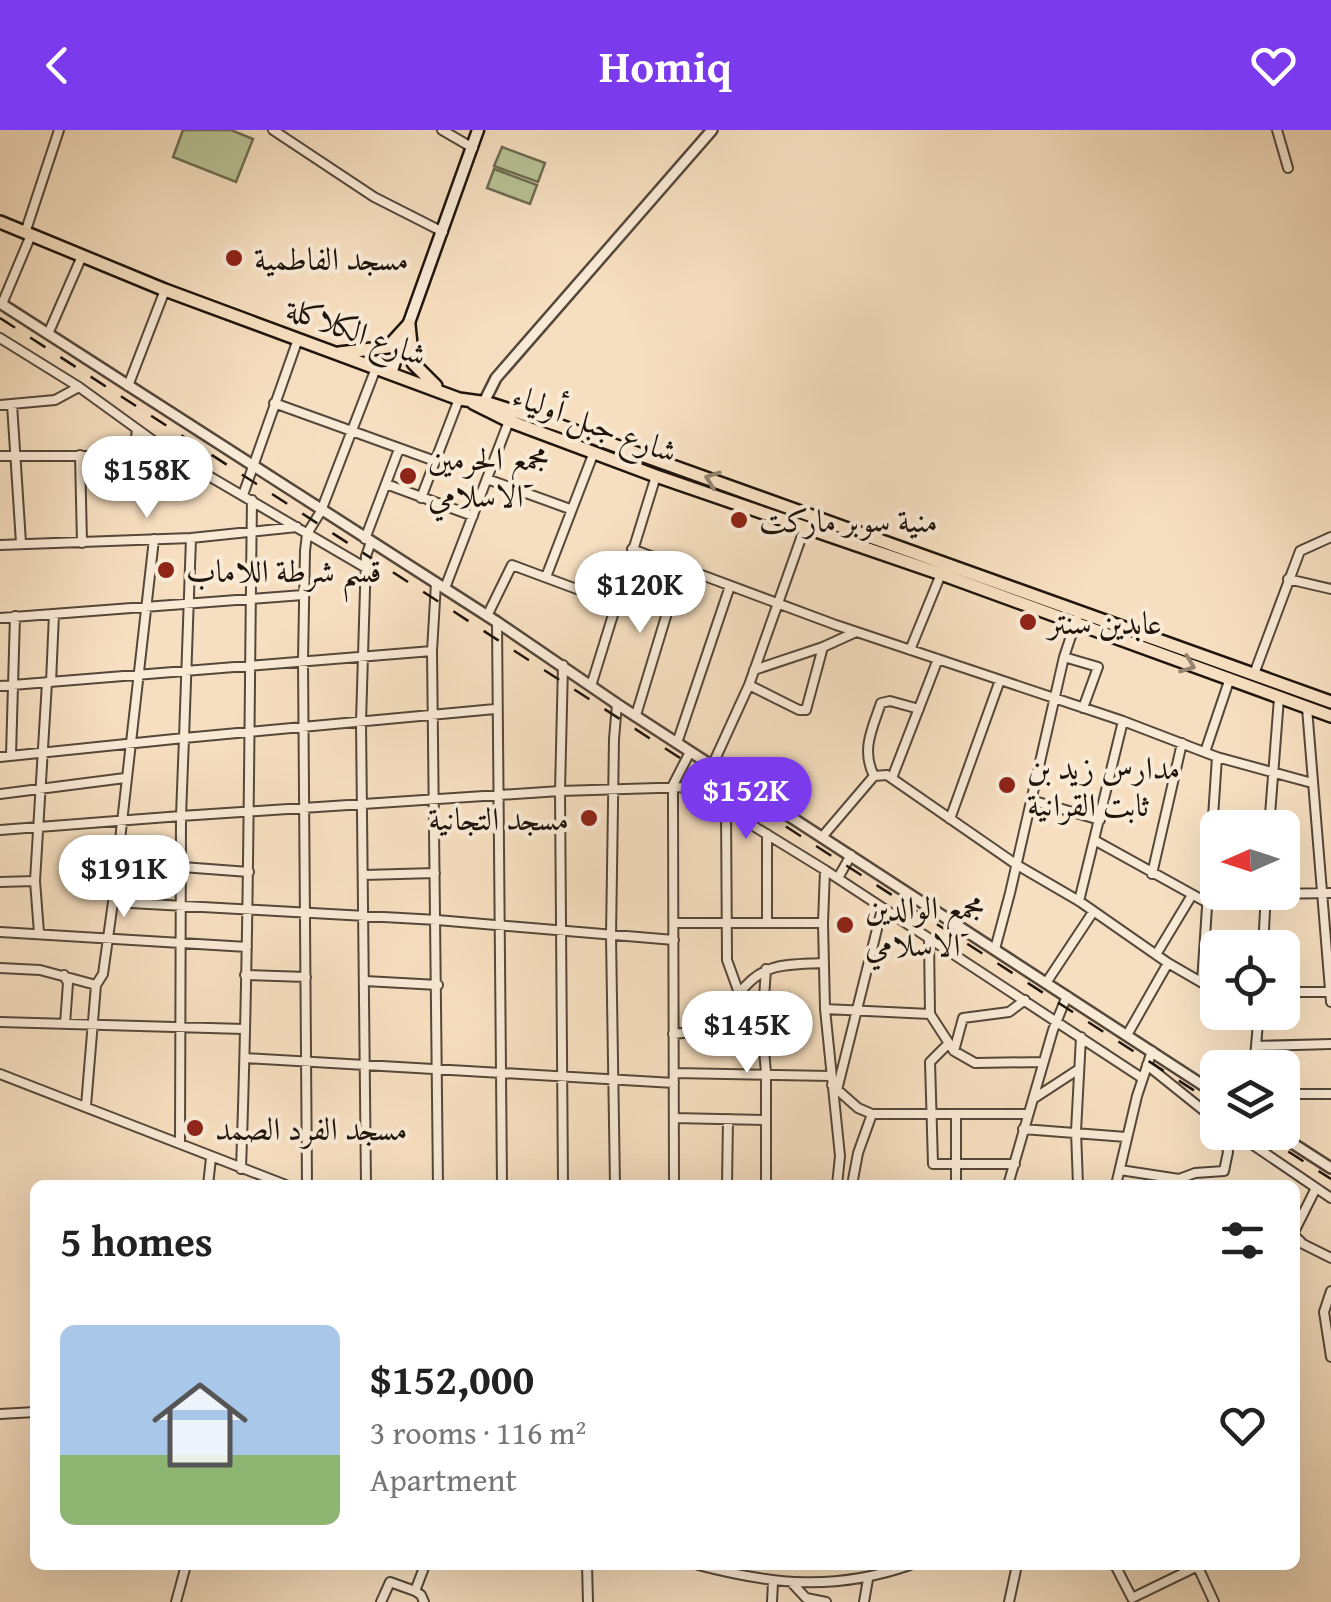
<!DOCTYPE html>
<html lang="en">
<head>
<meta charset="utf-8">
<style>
	body { margin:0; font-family:"Gentium Book Plus",Amiri,serif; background:#f6f6f6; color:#222; height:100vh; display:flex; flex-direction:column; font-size:38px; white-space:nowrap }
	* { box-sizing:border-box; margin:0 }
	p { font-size:32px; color:#767676 }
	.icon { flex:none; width:55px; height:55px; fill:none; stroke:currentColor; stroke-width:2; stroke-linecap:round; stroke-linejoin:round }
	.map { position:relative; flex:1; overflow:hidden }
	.sheet { position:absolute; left:30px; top:1050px; width:1270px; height:390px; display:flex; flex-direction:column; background:#fff; border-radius:15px; box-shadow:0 10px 40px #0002 }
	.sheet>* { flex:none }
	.needle { width:65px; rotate:267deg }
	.buttons { position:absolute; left:1200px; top:680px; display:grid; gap:20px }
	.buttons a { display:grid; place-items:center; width:100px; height:100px; border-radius:15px; background:#fff; box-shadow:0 10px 40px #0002; font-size:50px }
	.price { position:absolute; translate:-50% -85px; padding:0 22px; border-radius:35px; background:#fff; color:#222; font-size:32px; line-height:65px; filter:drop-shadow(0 2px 5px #0008) }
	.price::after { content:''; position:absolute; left:50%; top:60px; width:30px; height:22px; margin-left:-15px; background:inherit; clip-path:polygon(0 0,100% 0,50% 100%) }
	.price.selected { background:#7c3aed; color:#fff }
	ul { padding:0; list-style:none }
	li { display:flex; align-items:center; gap:30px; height:250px; padding:0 30px }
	li span { display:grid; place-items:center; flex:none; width:280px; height:200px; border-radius:15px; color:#555 }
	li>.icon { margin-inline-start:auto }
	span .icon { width:120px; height:120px; fill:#fffc; stroke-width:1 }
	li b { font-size:42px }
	h2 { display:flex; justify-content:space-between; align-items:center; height:120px; padding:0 30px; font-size:42px }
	header { display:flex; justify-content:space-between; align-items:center; height:130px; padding:0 30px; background:#7c3aed; color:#fff; font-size:45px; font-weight:700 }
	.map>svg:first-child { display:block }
</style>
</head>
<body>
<header><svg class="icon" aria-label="back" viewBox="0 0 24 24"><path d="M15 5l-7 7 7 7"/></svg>Homiq<svg class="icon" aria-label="heart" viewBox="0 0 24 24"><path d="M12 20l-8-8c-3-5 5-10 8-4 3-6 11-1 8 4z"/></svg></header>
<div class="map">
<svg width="1331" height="1472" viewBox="0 0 1331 1472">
	<rect width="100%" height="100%" fill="#f6dfc0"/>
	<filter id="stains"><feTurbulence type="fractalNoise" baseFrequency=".002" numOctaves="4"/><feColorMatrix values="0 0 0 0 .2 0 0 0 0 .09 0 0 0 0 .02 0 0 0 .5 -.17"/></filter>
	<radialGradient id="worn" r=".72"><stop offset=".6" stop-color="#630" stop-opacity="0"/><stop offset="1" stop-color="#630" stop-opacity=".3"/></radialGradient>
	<path fill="#b8c295" stroke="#6c6c51" stroke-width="2.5" d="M 183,0 L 231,0 L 253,9 L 236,52 L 173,27 Z
		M 502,17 L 545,33 L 538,52 L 494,36 Z
		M 494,39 L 537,55 L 530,74 L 487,58 Z"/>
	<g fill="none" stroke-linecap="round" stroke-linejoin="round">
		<g stroke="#55483a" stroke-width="12">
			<path id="minor" d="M 273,0 L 374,67 L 443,102
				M 442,0 L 473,18
				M 1277,0 L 1288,38
				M 25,103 L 59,0
				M 2,174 L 31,105
				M 48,204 L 82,126
				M 0,208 L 79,257 L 173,325 L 366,438
				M 128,256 L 165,160
				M 274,273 L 435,331
				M 12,274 L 21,413
				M 0,275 L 55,270 L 79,257
				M 80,325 L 82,413
				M 0,326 L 130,326 L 134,324 L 137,299
				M 487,349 L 570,379
				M 386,354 L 473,386
				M 243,365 L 298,209
				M 421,368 L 459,269
				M 191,408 L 184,608 L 495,579
				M 365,409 L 399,319
				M 0,415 L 191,408 L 297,397
				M 632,419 L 836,495 L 1123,591 L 1217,627 L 1312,653
				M 546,447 L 594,322
				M 1288,449 L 1331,459
				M 436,453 L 432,521 L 438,1055
				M 445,458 L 509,291
				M 487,486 L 512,435 L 617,474
				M 0,488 L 303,465
				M 497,492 L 502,1055
				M 910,520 L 941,444
				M 1064,527 L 1098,537 L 1083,578
				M 563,535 L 560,661 L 563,1055
				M 754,540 L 823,517 L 856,502
				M 1254,544 L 1300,421 L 1331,407
				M 51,552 L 54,484
				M 749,555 L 799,580 L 806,580 L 823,517
				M 0,556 L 432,521
				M 591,556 L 656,346
				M 1307,578 L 1331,872
				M 636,585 L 681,437
				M 677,613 L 730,456
				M 1205,622 L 1229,551
				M 11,625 L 15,486
				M 0,627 L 184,608 L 181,686 L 560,661 L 690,657 L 825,740 L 1142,948
				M 712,636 L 749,555 L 805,397
				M 874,646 C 861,620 872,599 881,573 L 890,571 L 919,579
				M 892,648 L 938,529
				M 0,664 L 125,648
				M 1031,670 L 1100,690
				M 726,677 L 727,830 L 751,896
				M 950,689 L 1000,550
				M 1269,698 L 1279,568
				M 0,700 L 181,686 L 180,1014
				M 822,707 L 874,646 L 887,645 L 1017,735 L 1079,771 L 1168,833 L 1218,862
				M 1096,711 L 1206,772
				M 182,737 L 249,742
				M 825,740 L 823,793 L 825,879 L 840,1026 L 837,1055
				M 1152,744 L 1182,613
				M 364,745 L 435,743
				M 838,748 L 851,725
				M 0,752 L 35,751
				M 1266,764 L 1331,763
				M 1079,771 L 1123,591
				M 113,772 L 437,790 L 674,810
				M 767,791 L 767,704
				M 674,793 L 823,793
				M 0,802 L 247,817
				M 39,803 L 35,751 L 47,552
				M 929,810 L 930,884 L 954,921 L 975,933 L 1042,932
				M 1263,818 L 1266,762
				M 995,819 L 1010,763 L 1064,527 L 1077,488
				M 1157,823 L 1192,765
				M 0,838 L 40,840 L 96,855
				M 766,839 L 762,896 L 766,943 L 766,1055
				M 64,845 L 68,853 L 65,894
				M 245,845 L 306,847
				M 365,851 L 438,855
				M 1202,852 L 1217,627
				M 1046,853 L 1093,782
				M 1282,862 L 1331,862
				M 739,864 C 762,832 786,835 823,833
				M 825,879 L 930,884
				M 0,892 L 244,899
				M 673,904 L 753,896
				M 1127,905 L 1168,833
				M 948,914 L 930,932 L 933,1034 L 1015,1034
				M 1256,916 L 1331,914
				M 954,921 L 963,888 L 1009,882 L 1025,870
				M 245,928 L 674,953
				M 1147,935 L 1218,992
				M 1254,938 L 1259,882
				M 675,943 L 831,946
				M 0,944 L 286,1055
				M 832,955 L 858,978 L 872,984 L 1028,984
				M 837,960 L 882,779
				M 1282,964 L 1331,964
				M 1033,969 L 1079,939
				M 86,976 L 96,855 L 103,844 L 113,772 L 154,409
				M 956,984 L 956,1055
				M 674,988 L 765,990
				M 1023,999 L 1126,1007
				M 1234,1002 L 1331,1068
				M 241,1039 C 249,816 249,593 252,370
				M 1120,1040 L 1179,1049
				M 208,1055 L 211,1028
				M 307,1055 L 303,530 L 305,421 L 307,404 L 321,381 L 376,238
				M 366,1055 L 361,592 L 366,426 L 371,412
				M 615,1055 L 611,806 L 614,609 L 617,574
				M 674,1055 L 673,672 L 673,655 L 690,622
				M 727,1055 L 728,989
				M 852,1055 L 858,1023 L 872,984
				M 1008,1055 L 1053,900 L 1067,866
				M 1078,1055 L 1076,1001 L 1081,907
				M 1116,1055 L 1137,966 L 1152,921
				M 1180,1055 L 1179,1049 L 1195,1043 L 1224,1041 L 1228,1022 L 1224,1002
				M 1295,1100 L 1316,1058
				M 1295,1106 L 1303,1114 L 1331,1128
				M 1331,1161 L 1324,1182 L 1331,1227
				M 0,1284 L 35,1282
				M 587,1435 L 588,1472
				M 698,1435 C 774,1455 835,1461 910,1435
				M 1115,1435 L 1132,1468 L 1198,1436
				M 1197,1435 L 1214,1472
				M 792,1453 L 806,1468 L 826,1472
				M 415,1461 L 421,1465 L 424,1472
				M 176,1472 L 186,1435
				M 381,1472 L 390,1452 L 415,1461 L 425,1435
				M 772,1472 L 773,1452
				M 864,1472 L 868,1449
				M 1009,1472 L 1017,1435"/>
		</g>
		<g stroke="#55483a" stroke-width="14">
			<path id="tertiary" d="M 0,173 L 497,492 L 617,574 L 1218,965
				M 481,278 L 496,248 L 712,0
				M 1275,1002 L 1331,1038"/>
		</g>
		<g stroke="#1f150d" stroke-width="15">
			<path id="secondary" d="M 391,243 L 478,0"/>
		</g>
		<g stroke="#1f150d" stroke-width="16">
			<path id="primary" d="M 0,92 L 165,160 L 459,269 L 488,273 L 558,295 L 1331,572
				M 409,195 L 413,233 L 436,256
				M 339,223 L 388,217 L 409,194
				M 473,273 L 509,291 L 656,346 L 941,444 L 1331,586"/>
		</g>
		<use href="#minor" stroke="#f9ead6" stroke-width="8"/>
		<use href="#tertiary" stroke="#f9ead6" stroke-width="9"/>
		<use href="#secondary" stroke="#f9ead6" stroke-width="10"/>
		<use href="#primary" stroke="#f6dfc0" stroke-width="11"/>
		<path stroke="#1f150d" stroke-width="2.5" stroke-dasharray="18 18" stroke-linecap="butt" d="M 0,188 L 1218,976
			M 1258,1002 L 1331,1049"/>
	</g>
	<defs><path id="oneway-chevron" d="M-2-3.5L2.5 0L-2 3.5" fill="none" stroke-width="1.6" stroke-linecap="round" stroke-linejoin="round" transform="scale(2.5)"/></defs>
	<g stroke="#95846f">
		<use href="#oneway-chevron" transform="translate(712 349) rotate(-160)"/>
		<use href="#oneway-chevron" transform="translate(1188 535) rotate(21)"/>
	</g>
	<g fill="#8f2418" stroke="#f9ead6" stroke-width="4">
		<circle cx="234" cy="128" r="10"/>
		<circle cx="408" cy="346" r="10"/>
		<circle cx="739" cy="390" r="10"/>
		<circle cx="166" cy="440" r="10"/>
		<circle cx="1028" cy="492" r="10"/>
		<circle cx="1007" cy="655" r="10"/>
		<circle cx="589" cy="688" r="10"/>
		<circle cx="845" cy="795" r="10"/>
		<circle cx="195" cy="998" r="10"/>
	</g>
	<g text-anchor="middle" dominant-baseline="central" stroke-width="8" stroke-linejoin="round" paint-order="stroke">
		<g font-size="32" fill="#1f150d" stroke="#f9ead6" text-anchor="start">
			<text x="254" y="128">مسجد الفاطمية</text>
			<text x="428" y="328">مجمع الحرمين<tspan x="428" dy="37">الاسلامي</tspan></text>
			<text x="759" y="390">منية سوبر ماركت</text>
			<text x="186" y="440">قسم شرطة اللاماب</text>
			<text x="1048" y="492">عابدين سنتر</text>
			<text x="1027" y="637">مدارس زيد بن<tspan x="1027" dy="37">ثابت القرانية</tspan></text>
			<text x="569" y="688" text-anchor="end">مسجد التجانية</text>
			<text x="865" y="777">مجمع الوالدين<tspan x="865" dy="37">الاسلامي</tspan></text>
			<text x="215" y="998">مسجد الفرد الصمد</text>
		</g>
		<g font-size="32" fill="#1f150d" stroke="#f9ead6">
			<text transform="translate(357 201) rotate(20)">شارع الكلاكلة</text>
			<text transform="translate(595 293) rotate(20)">شارع جبل أولياء</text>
		</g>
	</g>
	<rect width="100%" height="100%" filter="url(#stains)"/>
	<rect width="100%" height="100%" fill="url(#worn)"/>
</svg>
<div class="buttons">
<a><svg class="needle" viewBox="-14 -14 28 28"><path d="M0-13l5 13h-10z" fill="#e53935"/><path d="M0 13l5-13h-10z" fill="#767676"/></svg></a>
<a><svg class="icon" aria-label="locate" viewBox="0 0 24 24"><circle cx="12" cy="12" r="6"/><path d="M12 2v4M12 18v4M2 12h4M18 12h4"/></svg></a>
<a><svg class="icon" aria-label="layers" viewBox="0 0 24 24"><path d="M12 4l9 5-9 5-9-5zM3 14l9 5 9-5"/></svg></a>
</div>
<b class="price" style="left:147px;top:391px">$158K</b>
<b class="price" style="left:640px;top:506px">$120K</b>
<b class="price selected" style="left:746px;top:712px">$152K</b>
<b class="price" style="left:124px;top:790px">$191K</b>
<b class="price" style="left:747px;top:946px">$145K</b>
<section class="sheet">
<h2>5 homes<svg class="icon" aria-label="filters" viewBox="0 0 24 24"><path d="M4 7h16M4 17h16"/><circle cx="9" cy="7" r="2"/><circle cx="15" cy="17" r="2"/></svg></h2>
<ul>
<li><span style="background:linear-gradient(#a9c7e8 65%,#8fb573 0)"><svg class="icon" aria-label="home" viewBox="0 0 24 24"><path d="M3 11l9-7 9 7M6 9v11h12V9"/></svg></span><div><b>$152,000</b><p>3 rooms · 116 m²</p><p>Apartment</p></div><svg class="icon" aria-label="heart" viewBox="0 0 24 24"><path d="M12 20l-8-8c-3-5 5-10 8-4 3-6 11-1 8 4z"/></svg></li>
</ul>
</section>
</div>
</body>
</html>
